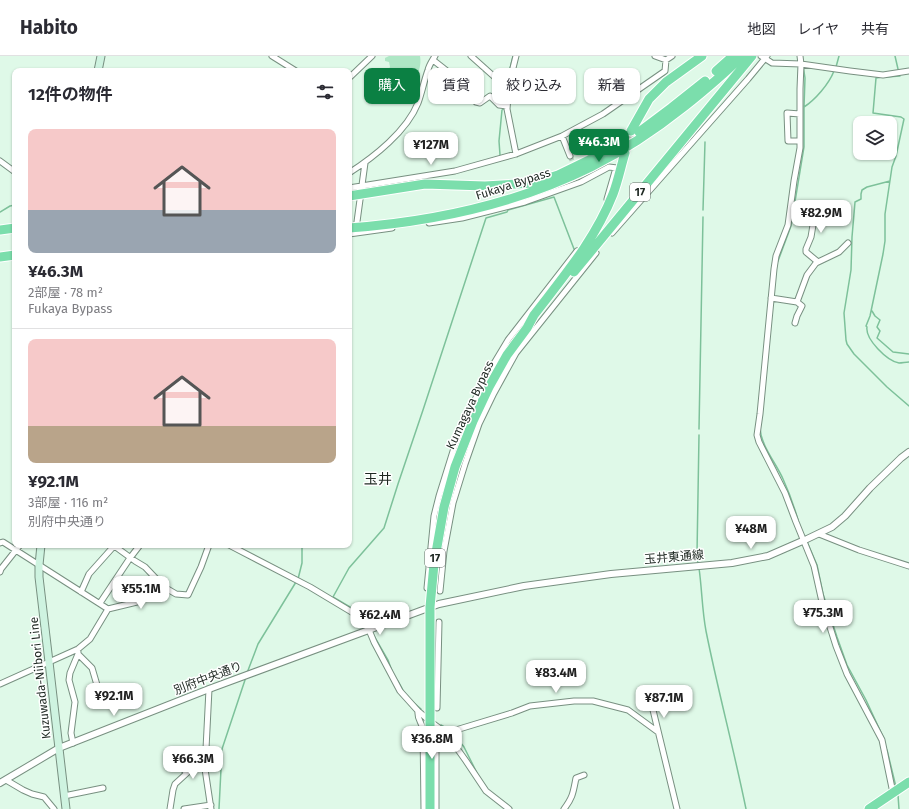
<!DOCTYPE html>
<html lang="ja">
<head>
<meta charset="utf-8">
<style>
	body { margin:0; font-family:"Fira Sans","Noto Sans JP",sans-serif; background:#f7f7f7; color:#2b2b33; height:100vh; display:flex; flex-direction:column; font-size:15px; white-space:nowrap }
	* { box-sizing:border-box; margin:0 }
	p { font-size:13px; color:#7c7c81 }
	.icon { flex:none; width:22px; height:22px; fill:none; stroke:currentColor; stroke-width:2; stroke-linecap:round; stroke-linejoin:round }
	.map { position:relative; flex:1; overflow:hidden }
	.drawer { position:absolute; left:12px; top:12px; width:340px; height:480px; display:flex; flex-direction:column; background:#fff; border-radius:8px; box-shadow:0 1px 3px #0004 }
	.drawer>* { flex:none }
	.top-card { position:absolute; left:364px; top:12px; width:380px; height:36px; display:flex; gap:8px }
	.controls { position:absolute; left:853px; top:60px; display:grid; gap:8px }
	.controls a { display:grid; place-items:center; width:44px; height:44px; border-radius:8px; background:#fff; box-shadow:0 1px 3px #0004; font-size:20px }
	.price { position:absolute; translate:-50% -34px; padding:0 9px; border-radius:8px; background:#fff; color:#222; font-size:13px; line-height:26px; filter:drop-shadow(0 1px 2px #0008) }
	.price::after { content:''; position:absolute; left:50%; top:24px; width:12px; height:9px; margin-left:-6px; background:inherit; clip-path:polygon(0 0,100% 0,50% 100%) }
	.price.current { background:#0b8043; color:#fff }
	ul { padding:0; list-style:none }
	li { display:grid; align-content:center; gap:8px; height:212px; padding:0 16px }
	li+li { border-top:1px solid #e1e1e2 }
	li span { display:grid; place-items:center; height:124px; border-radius:8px; color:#555 }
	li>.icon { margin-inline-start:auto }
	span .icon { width:72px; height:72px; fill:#fffc; stroke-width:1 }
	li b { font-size:17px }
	h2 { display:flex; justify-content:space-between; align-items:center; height:48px; padding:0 16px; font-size:17px }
	.pill { padding:0 14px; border-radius:8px; background:#fff; box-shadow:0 1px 3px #0004; font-size:14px; line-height:36px }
	.pill.current { background:#0b8043; color:#fff }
	header { display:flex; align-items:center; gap:24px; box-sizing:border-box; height:56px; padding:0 20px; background:#fff; border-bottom:1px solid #e1e1e2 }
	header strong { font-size:19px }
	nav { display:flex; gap:22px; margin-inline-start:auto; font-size:14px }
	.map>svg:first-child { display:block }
</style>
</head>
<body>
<header>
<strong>Habito</strong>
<nav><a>地図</a><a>レイヤ</a><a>共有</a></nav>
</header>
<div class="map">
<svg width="909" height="753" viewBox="0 0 909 753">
	<rect width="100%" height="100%" fill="#dff9e8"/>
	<path fill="#aee7c5" d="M 389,0 L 420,0 C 422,11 417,26 406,30 C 398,33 388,34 380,35 L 377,33 L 390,11 L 389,6 L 385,5 L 385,2 Z"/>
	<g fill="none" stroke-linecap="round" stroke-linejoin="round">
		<path stroke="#7dc19a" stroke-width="1.5" d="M 895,0 L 898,13
			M 836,11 L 839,0
			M 882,21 L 876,22 L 873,57 L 901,61 L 904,63 L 896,100 L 892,111 L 885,158 L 885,185 L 883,198 L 870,260 L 866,270 L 867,271 C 865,283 887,305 899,307 C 902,307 906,306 909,306
			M 886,21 L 900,20
			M 507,25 L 513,0
			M 505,49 L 504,35 L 506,29
			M 804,51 C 815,44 829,28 834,15
			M 500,99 L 499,85 L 502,54 L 505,52
			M 890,125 L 867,131 L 862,134 L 861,138 L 861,143 L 855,146 L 852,181 L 851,214 L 844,257 L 846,284 L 847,288 L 854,298 L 887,331 L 909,350
			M 703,154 L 705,86
			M 0,156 L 10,150 L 15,149
			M 778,205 L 791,170 L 804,91 L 804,51 L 805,22 L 803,9
			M 872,255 L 875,260 L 880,264 L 877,271 L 880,275 L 877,282 L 893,296 L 909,298
			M 760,372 C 761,390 776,407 783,423 C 789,436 794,450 798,464
			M 699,373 L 703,161
			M 808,488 L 817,509 L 823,538 L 837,581 L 847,609 L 866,644 L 884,683
			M 698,508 L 697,498 L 699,379
			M 699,512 C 702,533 702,554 706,575 C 718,635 734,694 746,753
			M 298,523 L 302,507 L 302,489
			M 366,563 L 355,554 L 333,541 L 349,512 L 384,472 L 398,428 L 423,354 L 486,162 L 507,156 L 508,154 L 554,141 L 574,193
			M 373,578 L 388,604 L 392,615
			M 247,617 L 258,588 L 296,526
			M 398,625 L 404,636
			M 413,646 L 421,653
			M 441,669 L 451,675
			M 453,677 L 464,691 L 477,717
			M 887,694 L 896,731
			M 898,739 L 899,753
			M 219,753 L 222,693 L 246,621"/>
		<path stroke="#b8cfc0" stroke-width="5" stroke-dasharray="5 2.5" stroke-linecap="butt" d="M 570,100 L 580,123"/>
		<path stroke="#b8cfc0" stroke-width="9" stroke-dasharray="9 4.5" stroke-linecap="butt" d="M 625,95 L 631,75"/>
		<g stroke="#789081" stroke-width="7">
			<path id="minor" d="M 272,0 L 296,15
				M 471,0 L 499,25 L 509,28
				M 516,0 L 509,28 L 507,53 L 516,98
				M 655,0 L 666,4
				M 761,0 L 772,7 L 801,8 L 850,15 L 883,19 L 909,15
				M 800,0 L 801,8 L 800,33 L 800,92 L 794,125 L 788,169 L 776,200 L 774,213 L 760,358 L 757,379 L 759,386 L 785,437 L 796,466 L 814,510 L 822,546 L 836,590 L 847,618 L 882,684 L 893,737
				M 433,4 L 447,15 L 476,46 L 480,47 L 490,40 L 499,49 L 507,50
				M 349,22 L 372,0
				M 800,58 L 787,57 L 788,85 L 800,85
				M 562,80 L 570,100
				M 0,105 L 15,116
				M 349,117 C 374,101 407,75 418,47 C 422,36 424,25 428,14 C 429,9 432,5 435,0
				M 349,132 L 455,115 L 516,98 L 562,80 L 603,58 L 665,15 L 666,4 L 672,0
				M 607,143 L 616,112
				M 814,152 L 814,163 L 811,181 L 806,193 L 806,196 L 818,206
				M 429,167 L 462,162 L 525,146 L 581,126 L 609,111 L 617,112
				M 356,173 L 365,107
				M 612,177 L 748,23 L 767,0
				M 349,178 L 392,172
				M 771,242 L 797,246 L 802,250 L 797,260 L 795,267
				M 797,246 L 807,219 L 816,207 L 839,196 L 848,187
				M 819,478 L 859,494 L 909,510
				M 0,487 L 3,486 L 108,553
				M 113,489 L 135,505 L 145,511 L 164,531 L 176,538 L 188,539 L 201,511 L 209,489
				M 229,489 L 310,531 L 360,561 L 369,574 L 374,586 L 400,635 L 418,655 L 431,666 L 446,677 L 466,705 L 486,735 L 509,753
				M 0,516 L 1,513 L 20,489
				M 427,532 L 434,460 L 439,440 L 454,392 L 467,359 L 493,309 L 508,284 L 577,195
				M 440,535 L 444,495 L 453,447 L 465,408 L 479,368 L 494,337 L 516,297 L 596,197
				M 81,536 L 89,518 L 114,490
				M 100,547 L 130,502 L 140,489
				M 78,596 L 78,598 L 92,612 L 97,629
				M 0,628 L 78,593 L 90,583 L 108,553 L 137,546 L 164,531
				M 209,633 L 205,713 L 211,753
				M 437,652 L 439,566
				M 653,654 L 677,753
				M 418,655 C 417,663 421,665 423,673 L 424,753
				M 446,677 L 512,657 L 530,650 L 574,645 L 593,645 L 628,654 L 658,676
				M 73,687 L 71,677 L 75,646 L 69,624 L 70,617 L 78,598
				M 6,724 L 23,734 L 32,738 L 44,741 L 54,753
				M 64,740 L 103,732
				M 170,753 L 173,734 L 175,728 L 187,717 L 172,702
				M 184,753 L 211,749
				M 436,753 L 436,687
				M 564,753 C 573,741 573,737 576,722 L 584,719"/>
		</g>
		<g stroke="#789081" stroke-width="8">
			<path id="tertiary" d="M 0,727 L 59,692 L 209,633 L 439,548 L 524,530 L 560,525 L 611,518 L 732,507 L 768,500 L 807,483 L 832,471 L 845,460 L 870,432 L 901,402 L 909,396"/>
		</g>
		<g stroke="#789081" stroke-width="9">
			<path id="secondary" d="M 98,15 L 101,0
				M 41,489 L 39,509 L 39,521 L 49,606 L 66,753"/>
		</g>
		<g stroke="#fff" stroke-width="11">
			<path id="trunk" d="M 716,15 L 733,0
				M 631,75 L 649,43 L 666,26 L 702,0
				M 639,76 L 671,52 L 705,25
				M 349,140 L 425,128 L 485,130 L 533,127 L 558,119 L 589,104 L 611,92
				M 349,172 C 432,166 516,148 591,111 C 625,94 656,73 685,50 C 705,34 724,18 742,0
				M 0,174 L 15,172
				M 0,201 L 15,199
				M 574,216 L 752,0
				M 430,753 L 430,551 L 434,508 L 444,451 L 455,411 L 473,365 L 489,331 L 507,299 L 527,272 L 534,259 C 563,221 595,184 613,138 C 618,125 621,110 625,97
				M 869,753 L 909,726"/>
		</g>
		<use href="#minor" stroke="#fff" stroke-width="5"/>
		<use href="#tertiary" stroke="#fff" stroke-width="6"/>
		<use href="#secondary" stroke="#cef3e0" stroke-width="7"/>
		<use href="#trunk" stroke="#7bdeac" stroke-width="9"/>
	</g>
	<g text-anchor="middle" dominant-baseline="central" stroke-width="3" stroke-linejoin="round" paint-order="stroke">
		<g fill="#fff" stroke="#626864" stroke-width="1">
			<rect x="630" y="127" width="20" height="18" rx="3"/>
			<rect x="425" y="493" width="20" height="18" rx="3"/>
		</g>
		<g font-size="11" font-weight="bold" fill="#1e2822">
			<text x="640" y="136">17</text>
			<text x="435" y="502">17</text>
		</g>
		<g font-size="12" fill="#1e2822" stroke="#fff">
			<text transform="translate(513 128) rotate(-18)">Fukaya Bypass</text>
			<text transform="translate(470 349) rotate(-65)">Kumagaya Bypass</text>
			<text transform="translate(674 501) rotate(-5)">玉井東通線</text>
			<text transform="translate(40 622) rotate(-96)">Kuzuwada-Niibori Line</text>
			<text transform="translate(208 622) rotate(-21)">別府中央通り</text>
		</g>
		<g font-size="14" fill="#1e2822" stroke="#fff">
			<text x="378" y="423">玉井</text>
		</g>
	</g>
</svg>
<div class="controls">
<a><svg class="icon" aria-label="layers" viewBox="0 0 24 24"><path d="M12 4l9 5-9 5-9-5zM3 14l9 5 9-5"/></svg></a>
</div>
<b class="price current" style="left:599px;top:107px">¥46.3M</b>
<b class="price" style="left:431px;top:110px">¥127M</b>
<b class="price" style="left:821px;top:178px">¥82.9M</b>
<b class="price" style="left:751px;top:494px">¥48M</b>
<b class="price" style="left:141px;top:554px">¥55.1M</b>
<b class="price" style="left:823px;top:578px">¥75.3M</b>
<b class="price" style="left:380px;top:580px">¥62.4M</b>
<b class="price" style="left:556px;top:638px">¥83.4M</b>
<b class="price" style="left:114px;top:661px">¥92.1M</b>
<b class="price" style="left:664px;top:663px">¥87.1M</b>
<b class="price" style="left:432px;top:704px">¥36.8M</b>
<b class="price" style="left:193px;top:724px">¥66.3M</b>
<div class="top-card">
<a class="pill current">購入</a>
<a class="pill">賃貸</a>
<a class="pill">絞り込み</a>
<a class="pill">新着</a>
</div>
<section class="drawer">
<h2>12件の物件<svg class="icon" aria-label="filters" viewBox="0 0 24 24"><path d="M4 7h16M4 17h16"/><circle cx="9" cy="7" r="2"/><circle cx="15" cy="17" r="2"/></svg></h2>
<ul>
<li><span style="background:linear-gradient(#f6c9c9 65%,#9aa5b1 0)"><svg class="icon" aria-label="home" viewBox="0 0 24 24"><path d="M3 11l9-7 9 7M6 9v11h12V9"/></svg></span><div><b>¥46.3M</b><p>2部屋 · 78 m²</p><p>Fukaya Bypass</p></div></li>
<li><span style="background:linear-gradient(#f6c9c9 70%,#b9a48a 0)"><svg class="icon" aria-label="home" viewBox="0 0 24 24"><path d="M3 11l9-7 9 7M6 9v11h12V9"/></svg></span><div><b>¥92.1M</b><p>3部屋 · 116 m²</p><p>別府中央通り</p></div></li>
</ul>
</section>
</div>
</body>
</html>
